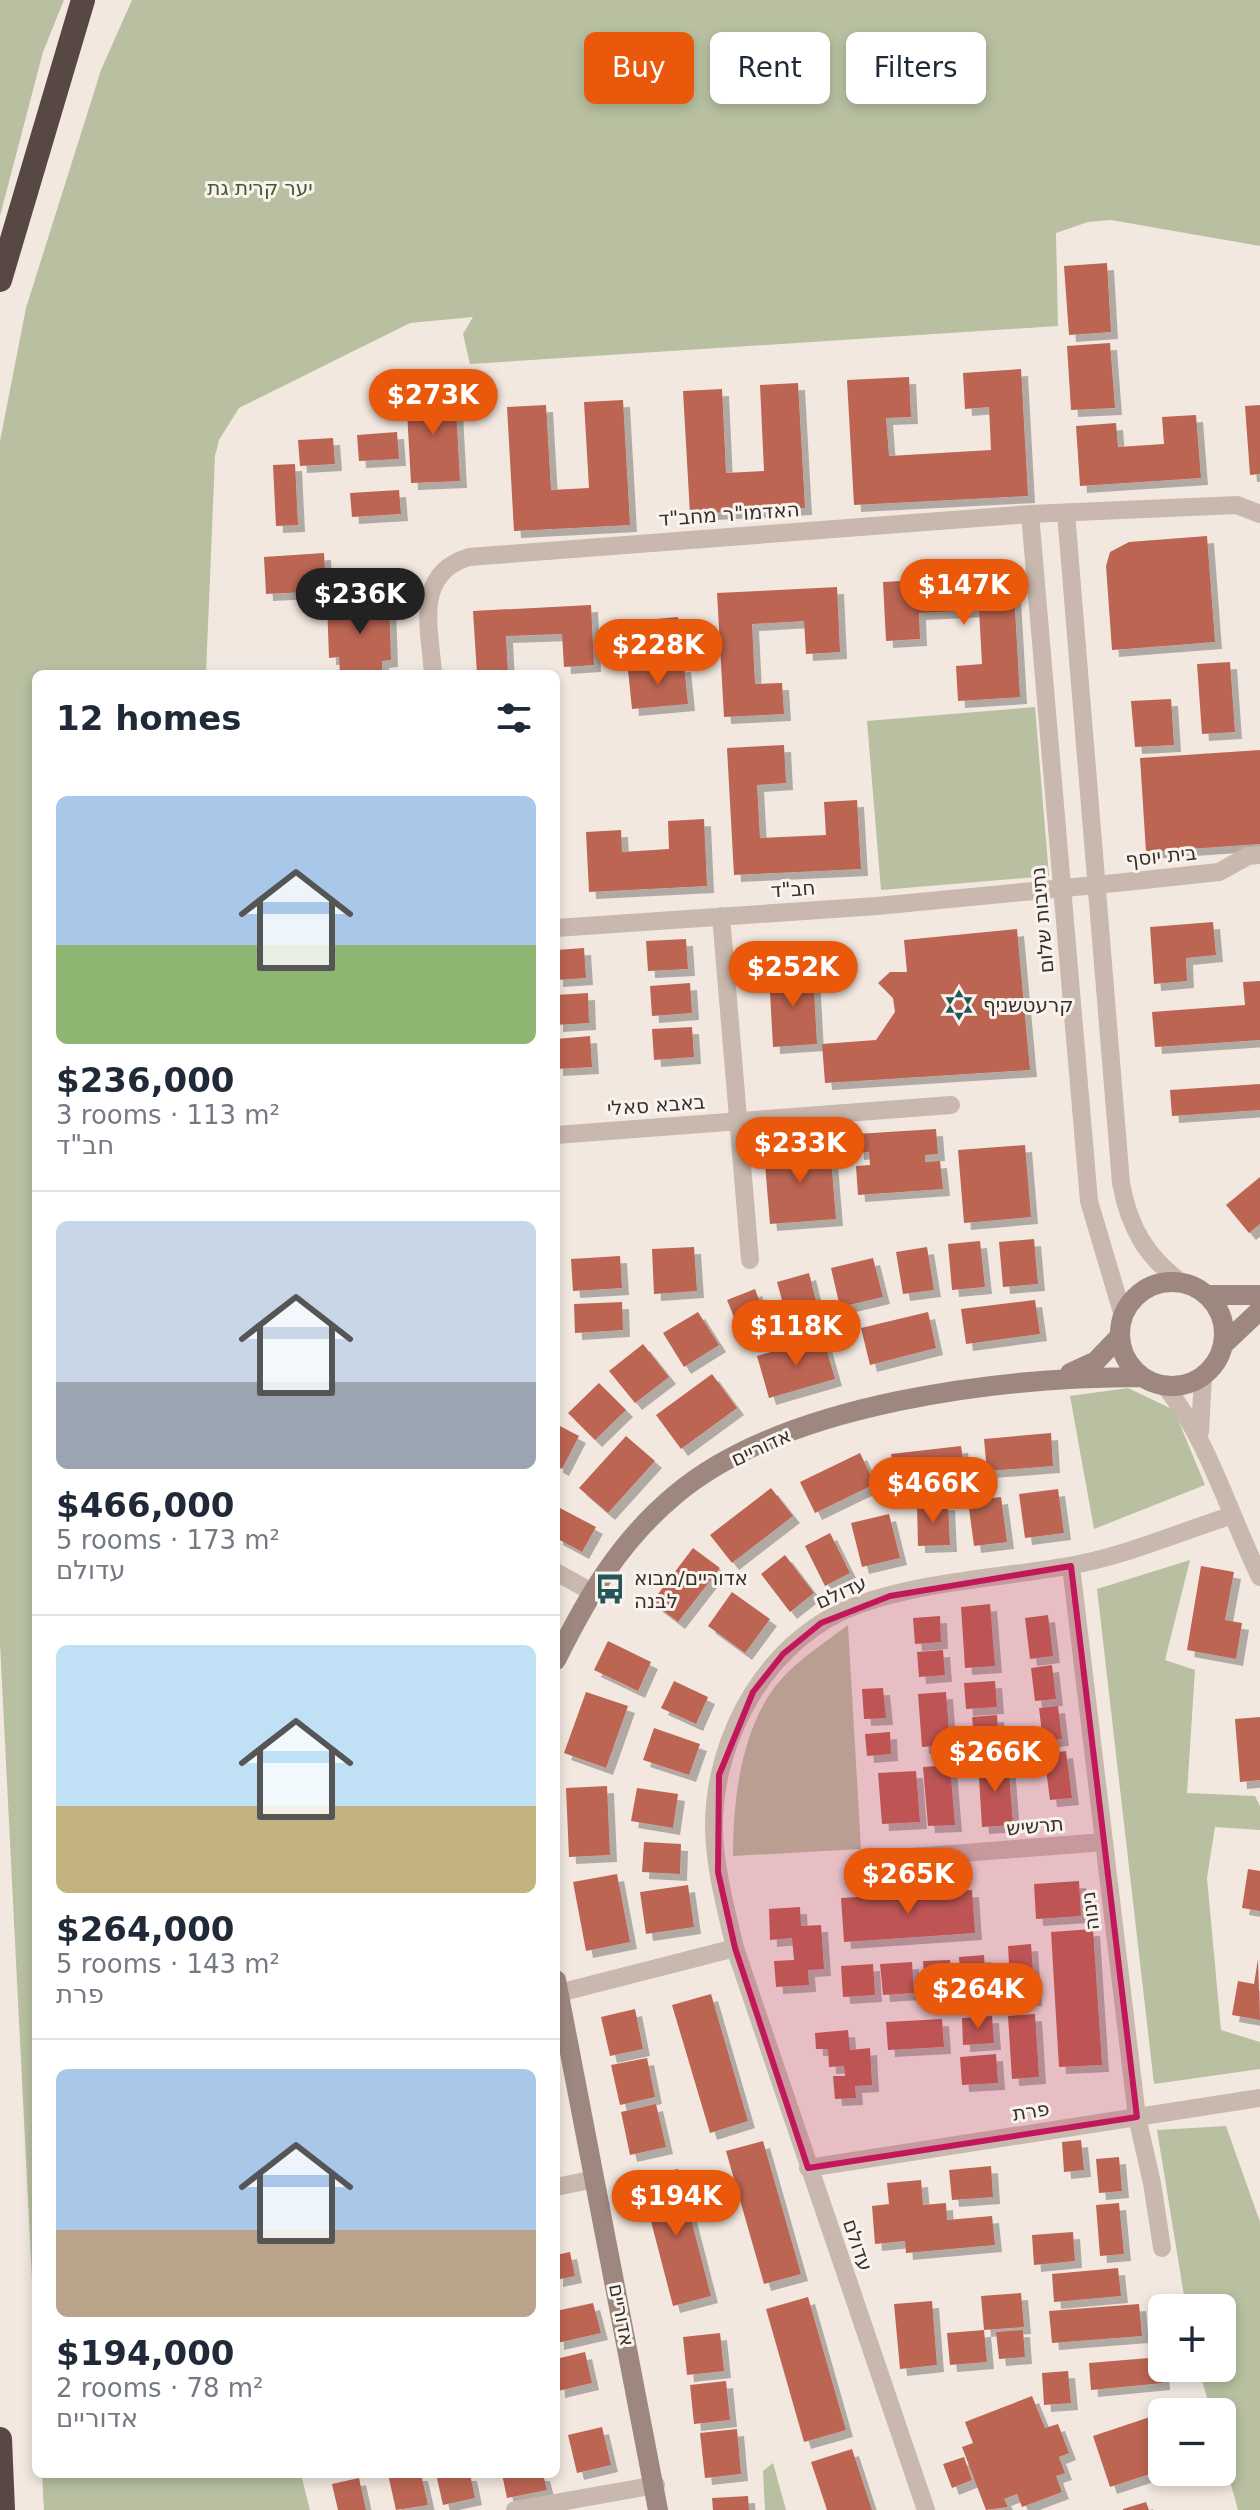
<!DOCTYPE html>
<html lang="en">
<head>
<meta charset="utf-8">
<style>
	body { margin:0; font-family:"DejaVu Sans","Noto Sans Hebrew",sans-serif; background:#f2f2f3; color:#1f2937; height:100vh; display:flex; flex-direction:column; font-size:30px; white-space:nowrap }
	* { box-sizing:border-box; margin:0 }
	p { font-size:26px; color:#747a83 }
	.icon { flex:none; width:44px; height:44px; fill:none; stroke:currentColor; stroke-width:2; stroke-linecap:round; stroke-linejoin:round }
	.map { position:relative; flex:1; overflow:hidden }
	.sheet { position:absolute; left:32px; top:670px; width:528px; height:1808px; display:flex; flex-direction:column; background:#fff; border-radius:12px; box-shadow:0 4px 12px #0003 }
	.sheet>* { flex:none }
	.banner { position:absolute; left:584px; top:32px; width:556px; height:72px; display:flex; gap:16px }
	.buttons { position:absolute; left:1148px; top:2294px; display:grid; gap:16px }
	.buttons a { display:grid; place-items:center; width:88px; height:88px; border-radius:12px; background:#fff; box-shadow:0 4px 12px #0003; font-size:40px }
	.price { position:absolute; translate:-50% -68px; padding:0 18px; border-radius:28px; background:#ea580c; color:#fff; font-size:26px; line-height:52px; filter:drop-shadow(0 2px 4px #0008) }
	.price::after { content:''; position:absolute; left:50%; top:48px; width:24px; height:18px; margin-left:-12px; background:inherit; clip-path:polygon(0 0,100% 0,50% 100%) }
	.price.on { background:#222; color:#fff }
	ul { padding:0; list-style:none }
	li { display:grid; align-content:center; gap:16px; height:424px; padding:0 24px }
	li+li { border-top:2px solid #e0e1e3 }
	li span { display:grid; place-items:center; height:248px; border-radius:12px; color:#555 }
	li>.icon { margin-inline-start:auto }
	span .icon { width:144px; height:144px; fill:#fffc; stroke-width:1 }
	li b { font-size:34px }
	h2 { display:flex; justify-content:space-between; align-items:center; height:96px; padding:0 24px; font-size:34px }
	.tag { padding:0 28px; border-radius:12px; background:#fff; box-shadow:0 4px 12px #0003; font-size:28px; line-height:72px }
	.tag.on { background:#ea580c; color:#fff }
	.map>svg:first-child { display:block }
</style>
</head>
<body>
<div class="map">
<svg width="1260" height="2510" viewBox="0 0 1260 2510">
	<defs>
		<filter id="shadow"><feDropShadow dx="7" dy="7" stdDeviation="0" flood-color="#0004"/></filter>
	</defs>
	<rect width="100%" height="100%" fill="#f2e8e0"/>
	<path fill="#b8c0a1" d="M 0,0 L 64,0 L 43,52 L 0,216 Z
		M 132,0 L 1260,0 L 1260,246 L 1111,220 L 1088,222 L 1056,233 L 1058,326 L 470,364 L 463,334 L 473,317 L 410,323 L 239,408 L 219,440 L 215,456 L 206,674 L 36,674 L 36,2359 L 0,1643 L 0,441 L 26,308 L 101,70 Z
		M 1035,707 L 1049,876 L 881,890 L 867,721 Z
		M 1128,1388 L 1174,1410 L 1205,1485 L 1094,1529 L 1070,1396 Z
		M 1190,1560 L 1165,1660 L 1195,1670 L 1187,1793 L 1255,1796 L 1260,1806 L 1260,1830 L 1215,1827 L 1207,1878 L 1221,2030 L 1260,2042 L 1260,2069 L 1154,2084 L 1097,1589 Z
		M 848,1625 L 861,1849 L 733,1856 C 733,1796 742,1716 789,1671 C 807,1654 828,1640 848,1625 Z
		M 1226,2126 L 1260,2222 L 1260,2510 L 1238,2510 L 1222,2452 L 1222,2412 L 1211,2412 L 1200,2373 L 1199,2368 L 1222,2368 L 1222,2308 L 1186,2308 L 1157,2130 Z
		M 773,2463 L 786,2510 L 765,2510 L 763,2471 Z
		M 42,2474 L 301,2474 L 310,2510 L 44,2510 Z"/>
	<path fill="#bd6553" filter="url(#shadow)" d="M 1107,263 L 1111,332 L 1069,335 L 1064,266 Z
		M 1110,343 L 1115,408 L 1071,410 L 1067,346 Z
		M 1021,369 L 1028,496 L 854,505 L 847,380 L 909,377 L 911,417 L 886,418 L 889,456 L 991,450 L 989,407 L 965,409 L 963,373 Z
		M 798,383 L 805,508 L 690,514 L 683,391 L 722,389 L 726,473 L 764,471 L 760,385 Z
		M 455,390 L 460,481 L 411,483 L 406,393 Z
		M 623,400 L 630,525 L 514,531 L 507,407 L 546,405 L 551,490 L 589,488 L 584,402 Z
		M 1260,405 L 1260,474 L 1250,475 L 1245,406 Z
		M 1196,415 L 1201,478 L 1080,486 L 1076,426 L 1116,423 L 1118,447 L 1164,444 L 1162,417 Z
		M 397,432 L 399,459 L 359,461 L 357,435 Z
		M 333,438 L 335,464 L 300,466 L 298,440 Z
		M 295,464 L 298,525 L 276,526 L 273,465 Z
		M 399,490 L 401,514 L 352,517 L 350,493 Z
		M 1207,536 L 1215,642 L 1112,650 L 1106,566 L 1110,552 L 1129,542 Z
		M 324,553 L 326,591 L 266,594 L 264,557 Z
		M 1013,575 L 1020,697 L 958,701 L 956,666 L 982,664 L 979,610 L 919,613 L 920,639 L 886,641 L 883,582 Z
		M 837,587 L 840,652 L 806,654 L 804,621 L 752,624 L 755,684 L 782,683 L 784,714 L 724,717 L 717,593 Z
		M 389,601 L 391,660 L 382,661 L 382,674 L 340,674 L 339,657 L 329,658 L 327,603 Z
		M 591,605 L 594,665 L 564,667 L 562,634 L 506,636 L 508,674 L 477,674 L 473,611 Z
		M 678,617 L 682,656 L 626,662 L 622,622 Z
		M 1230,662 L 1235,732 L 1202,734 L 1197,664 Z
		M 684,665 L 688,704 L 632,709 L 628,670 Z
		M 1171,699 L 1174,745 L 1135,747 L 1131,701 Z
		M 784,745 L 786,783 L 757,785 L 760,838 L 826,835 L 824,802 L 857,800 L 861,869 L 734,875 L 727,748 Z
		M 1260,750 L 1260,844 L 1146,852 L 1140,758 Z
		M 704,819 L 707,886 L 589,892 L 586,832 L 621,830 L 622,852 L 669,849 L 668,821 Z
		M 1213,922 L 1216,955 L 1186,958 L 1187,981 L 1154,984 L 1150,927 Z
		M 1017,929 L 1030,1070 L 825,1083 L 822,1044 L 876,1040 L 895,1012 L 893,998 L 878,983 L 890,972 L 907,972 L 904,940 Z
		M 686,939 L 688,969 L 648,971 L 646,941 Z
		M 584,948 L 586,978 L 556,980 L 556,950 Z
		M 813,972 L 817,1044 L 773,1047 L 769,974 Z
		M 1260,981 L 1260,1040 L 1155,1047 L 1152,1012 L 1245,1005 L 1243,982 Z
		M 690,983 L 692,1013 L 652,1016 L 650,986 Z
		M 588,993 L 589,1023 L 556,1025 L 556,995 Z
		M 692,1027 L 694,1057 L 654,1060 L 652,1029 Z
		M 590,1036 L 592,1067 L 556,1069 L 556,1039 Z
		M 1260,1084 L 1260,1110 L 1172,1116 L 1170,1090 Z
		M 936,1129 L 938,1154 L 925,1155 L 925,1162 L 940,1161 L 943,1189 L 858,1195 L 856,1166 L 870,1165 L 869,1152 L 857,1153 L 856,1134 Z
		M 1025,1145 L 1031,1217 L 964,1223 L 958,1150 Z
		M 830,1146 L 836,1219 L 770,1224 L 764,1152 Z
		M 1260,1177 L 1260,1224 L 1249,1233 L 1226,1205 Z
		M 1034,1239 L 1038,1284 L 1003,1287 L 999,1242 Z
		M 980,1241 L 985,1287 L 952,1290 L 948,1244 Z
		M 694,1247 L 697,1291 L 654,1294 L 652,1249 Z
		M 927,1247 L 934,1290 L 903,1294 L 896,1252 Z
		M 620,1256 L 622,1288 L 573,1291 L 571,1259 Z
		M 873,1258 L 883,1297 L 840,1307 L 831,1268 Z
		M 809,1273 L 819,1313 L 788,1322 L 777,1282 Z
		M 755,1289 L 769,1326 L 742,1337 L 727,1300 Z
		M 1035,1300 L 1040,1334 L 966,1344 L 961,1309 Z
		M 622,1302 L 623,1330 L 575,1333 L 574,1304 Z
		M 698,1312 L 719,1345 L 684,1367 L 663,1333 Z
		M 928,1312 L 936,1348 L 870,1365 L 861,1328 Z
		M 823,1337 L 835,1379 L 769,1398 L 757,1356 Z
		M 643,1344 L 669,1377 L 635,1403 L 609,1371 Z
		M 712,1374 L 737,1408 L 681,1449 L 656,1415 Z
		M 599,1383 L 626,1410 L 595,1440 L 568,1413 Z
		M 556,1424 L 579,1436 L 562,1469 L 556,1466 Z
		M 1051,1433 L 1053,1466 L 987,1471 L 984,1439 Z
		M 626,1436 L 655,1461 L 608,1513 L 579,1488 Z
		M 961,1446 L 966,1478 L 895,1486 L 891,1454 Z
		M 860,1453 L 875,1484 L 815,1513 L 800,1482 Z
		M 771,1488 L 793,1516 L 732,1563 L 710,1535 Z
		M 1058,1489 L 1064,1533 L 1025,1538 L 1019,1494 Z
		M 1001,1497 L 1007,1542 L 974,1546 L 968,1501 Z
		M 948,1503 L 950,1545 L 918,1546 L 917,1504 Z
		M 560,1508 L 596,1527 L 582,1552 L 556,1538 L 556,1516 Z
		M 889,1514 L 900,1558 L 862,1567 L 851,1523 Z
		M 830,1533 L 850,1573 L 825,1586 L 805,1546 Z
		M 693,1548 L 720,1568 L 678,1622 L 652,1602 Z
		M 785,1555 L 814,1593 L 790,1612 L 761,1574 Z
		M 1201,1566 L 1234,1572 L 1225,1620 L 1242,1623 L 1236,1659 L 1187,1650 Z
		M 732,1592 L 770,1619 L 745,1653 L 708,1626 Z
		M 990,1604 L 995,1666 L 965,1668 L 961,1607 Z
		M 1048,1615 L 1053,1656 L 1030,1659 L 1025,1618 Z
		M 940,1616 L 941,1642 L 915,1644 L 913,1618 Z
		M 608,1641 L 651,1662 L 638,1691 L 594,1670 Z
		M 943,1650 L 945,1675 L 919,1677 L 917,1652 Z
		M 1052,1665 L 1056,1699 L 1035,1701 L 1031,1668 Z
		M 674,1681 L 708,1697 L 696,1724 L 661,1708 Z
		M 995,1681 L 997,1707 L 966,1709 L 964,1683 Z
		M 883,1688 L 886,1718 L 864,1719 L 862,1689 Z
		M 586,1692 L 628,1706 L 606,1768 L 564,1753 Z
		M 946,1692 L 950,1745 L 922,1747 L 918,1694 Z
		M 1058,1706 L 1062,1739 L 1043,1741 L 1039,1708 Z
		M 997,1715 L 999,1745 L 975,1747 L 972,1717 Z
		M 1260,1717 L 1260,1780 L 1240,1782 L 1235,1719 Z
		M 654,1728 L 700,1744 L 689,1775 L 643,1760 Z
		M 890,1732 L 891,1754 L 867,1756 L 865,1734 Z
		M 1066,1751 L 1072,1798 L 1050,1800 L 1044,1754 Z
		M 1008,1760 L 1013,1825 L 982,1827 L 978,1762 Z
		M 950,1765 L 955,1825 L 928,1826 L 923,1767 Z
		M 916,1771 L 920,1822 L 882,1824 L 878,1773 Z
		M 607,1786 L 610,1855 L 569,1857 L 566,1788 Z
		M 637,1788 L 678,1794 L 673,1828 L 631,1821 Z
		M 644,1842 L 681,1844 L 680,1874 L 642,1872 Z
		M 1248,1869 L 1260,1871 L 1260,1911 L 1242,1908 Z
		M 617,1874 L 630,1942 L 586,1951 L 573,1882 Z
		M 1079,1881 L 1081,1916 L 1036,1919 L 1034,1884 Z
		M 688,1885 L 694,1927 L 646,1934 L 640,1892 Z
		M 972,1890 L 975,1933 L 844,1942 L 841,1898 Z
		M 800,1907 L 801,1926 L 821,1925 L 824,1969 L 808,1970 L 809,1985 L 776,1987 L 774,1961 L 794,1960 L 792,1938 L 770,1940 L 769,1909 Z
		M 1093,1929 L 1102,2065 L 1059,2067 L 1051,1932 Z
		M 1031,1944 L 1035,1999 L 1011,2000 L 1008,1946 Z
		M 984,1955 L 986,1983 L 961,1985 L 959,1957 Z
		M 1258,1959 L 1260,2020 L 1232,2015 L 1238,1981 L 1254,1984 Z
		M 950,1960 L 952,1988 L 925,1990 L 923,1961 Z
		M 912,1962 L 914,1993 L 883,1995 L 880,1964 Z
		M 873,1964 L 875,1995 L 843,1997 L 841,1966 Z
		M 711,1994 L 748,2121 L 710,2133 L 672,2005 Z
		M 635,2009 L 643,2049 L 610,2056 L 601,2017 Z
		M 1035,2014 L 1039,2077 L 1012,2079 L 1008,2016 Z
		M 992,2016 L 994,2043 L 963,2045 L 962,2018 Z
		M 942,2019 L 944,2047 L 888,2050 L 886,2022 Z
		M 848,2030 L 850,2050 L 870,2048 L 872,2085 L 855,2086 L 856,2098 L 835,2099 L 833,2076 L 845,2076 L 844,2066 L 829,2067 L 828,2049 L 816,2049 L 815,2033 Z
		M 996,2054 L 998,2083 L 962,2085 L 960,2057 Z
		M 647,2058 L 655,2097 L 620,2105 L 611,2065 Z
		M 656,2104 L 666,2147 L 630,2155 L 621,2112 Z
		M 1081,2140 L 1084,2170 L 1064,2172 L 1062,2142 Z
		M 763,2141 L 801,2274 L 764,2284 L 726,2151 Z
		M 1119,2157 L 1122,2191 L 1099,2193 L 1096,2159 Z
		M 991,2166 L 993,2197 L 952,2200 L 949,2170 Z
		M 678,2169 L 711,2296 L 673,2306 L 640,2179 Z
		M 921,2180 L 923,2205 L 946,2203 L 947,2220 L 992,2216 L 995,2245 L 906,2253 L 905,2241 L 875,2244 L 872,2206 L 889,2204 L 887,2183 Z
		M 1119,2203 L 1124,2254 L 1100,2256 L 1096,2205 Z
		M 1073,2232 L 1075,2261 L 1034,2265 L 1032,2235 Z
		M 570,2252 L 575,2276 L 556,2280 L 556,2255 Z
		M 1118,2268 L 1121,2296 L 1054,2302 L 1052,2274 Z
		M 1021,2293 L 1024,2327 L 984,2330 L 981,2296 Z
		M 808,2297 L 846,2430 L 804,2442 L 766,2309 Z
		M 932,2301 L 937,2365 L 900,2369 L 894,2304 Z
		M 593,2303 L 601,2333 L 557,2343 L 556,2311 Z
		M 1139,2304 L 1142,2336 L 1052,2343 L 1049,2311 Z
		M 984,2330 L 987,2362 L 950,2365 L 947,2333 Z
		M 1023,2330 L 1025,2357 L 999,2359 L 996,2332 Z
		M 720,2333 L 724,2371 L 687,2375 L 683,2337 Z
		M 585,2352 L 592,2383 L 558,2391 L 556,2359 Z
		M 1161,2357 L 1163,2383 L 1091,2390 L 1089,2363 Z
		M 1068,2371 L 1071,2403 L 1044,2405 L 1042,2373 Z
		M 726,2381 L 730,2420 L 694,2424 L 690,2385 Z
		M 1032,2396 L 1045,2428 L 1058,2424 L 1069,2453 L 1059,2457 L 1065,2473 L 1056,2476 L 1062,2492 L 1022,2507 L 1017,2494 L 1004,2499 L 1008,2507 L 986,2510 L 962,2447 L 973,2443 L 965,2422 Z
		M 1191,2404 L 1193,2412 L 1169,2412 L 1168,2411 Z
		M 1162,2413 L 1162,2470 L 1110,2487 L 1093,2436 Z
		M 602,2427 L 611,2465 L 577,2473 L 568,2435 Z
		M 737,2429 L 741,2474 L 705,2478 L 700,2433 Z
		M 852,2449 L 872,2510 L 827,2510 L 811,2462 Z
		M 964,2457 L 972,2480 L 952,2488 L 943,2464 Z
		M 388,2474 L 421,2474 L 428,2505 L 396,2510 Z
		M 436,2474 L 470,2474 L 475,2498 L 443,2505 Z
		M 502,2474 L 543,2474 L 547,2490 L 507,2498 Z
		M 359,2478 L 366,2510 L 338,2510 L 332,2484 Z
		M 748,2496 L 749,2510 L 713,2510 L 712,2498 Z
		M 1146,2502 L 1149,2510 L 1123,2510 L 1123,2509 Z"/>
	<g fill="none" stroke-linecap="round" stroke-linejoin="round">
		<path stroke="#c9b8ad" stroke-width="18" d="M 1066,513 L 1121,1183 C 1129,1227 1146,1257 1182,1283
			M 1030,514 L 1089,1201 L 1123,1316
			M 433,674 C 430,628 413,574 469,557 L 1030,514 L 1237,505 L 1260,514
			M 721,916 L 750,1260
			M 556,928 L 877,906 L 1116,883 L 1219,872 L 1248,856 L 1260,855
			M 556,1135 L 951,1105
			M 1164,1385 C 1208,1438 1229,1514 1260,1577
			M 1200,1432 L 1203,1376
			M 1071,1566 L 1137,2117 L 1152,2183 L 1162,2248
			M 556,1572 L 590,1591
			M 873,1860 L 1104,1842
			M 559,1993 L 735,1948
			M 808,2168 L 1260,2098
			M 556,2187 L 595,2179
			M 515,2510 L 656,2485
			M 926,2510 L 735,1948 C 726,1909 715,1870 714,1829 C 713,1736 769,1636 860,1604 C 927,1581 999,1578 1068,1566 C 1122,1557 1177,1533 1230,1516"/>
		<path stroke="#9d877e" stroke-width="20" d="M1120 1334a52 52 0 1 1 104 0a52 52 0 1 1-104 0Z
			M 1207,1295 L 1260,1295
			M 1224,1344 L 1260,1310
			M 1070,1373 L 1096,1361 L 1120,1336
			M 556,1660 C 588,1596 619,1542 675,1495 C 785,1402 1003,1377 1143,1377
			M 556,1980 L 658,2510"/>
		<path stroke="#584843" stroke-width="24" d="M 0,280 L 83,0
			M 0,2439 L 3,2510"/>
	</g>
	<path fill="#c2185b" fill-opacity="0.2" stroke="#c2185b" stroke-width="6" stroke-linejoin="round" d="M 1071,1566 L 1137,2117 L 808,2168 L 735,1948 L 718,1872 L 719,1775 L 753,1692 L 783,1654 L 821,1623 L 890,1596 Z"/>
	<defs>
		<g id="synagogue-bare" transform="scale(2.4)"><path d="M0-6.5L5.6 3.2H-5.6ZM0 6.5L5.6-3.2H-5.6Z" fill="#235757" stroke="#f9f3ed" stroke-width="2.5" paint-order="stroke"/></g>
		<g id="bus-bare" transform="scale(2.4)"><path d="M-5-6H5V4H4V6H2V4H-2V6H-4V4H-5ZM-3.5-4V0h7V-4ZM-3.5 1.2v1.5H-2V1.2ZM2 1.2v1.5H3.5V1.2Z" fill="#235757" stroke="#f9f3ed" stroke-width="2.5" paint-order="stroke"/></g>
	</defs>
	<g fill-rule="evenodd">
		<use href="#synagogue-bare" x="959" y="1005"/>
		<use href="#bus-bare" x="610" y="1589"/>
	</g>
	<g text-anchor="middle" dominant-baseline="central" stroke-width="6" stroke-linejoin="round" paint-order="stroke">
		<g font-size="20" fill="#4a5530" stroke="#f9f3ed">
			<text x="260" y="188">יער קרית גת</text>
		</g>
		<g font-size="20" fill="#382e2b" stroke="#f9f3ed">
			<text transform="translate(729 514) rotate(-4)">האדמו"ר מחב"ד</text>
			<text transform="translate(1161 856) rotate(-6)">בית יוסף</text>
			<text transform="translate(793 889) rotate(-4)">חב"ד</text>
			<text transform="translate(1042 920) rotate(-95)">נתיבות שלום</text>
			<text transform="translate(656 1105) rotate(-4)">באבא סאלי</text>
			<text transform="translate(761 1447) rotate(-25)">אדוריים</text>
			<text transform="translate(841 1592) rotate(-24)">עדולם</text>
			<text transform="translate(1035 1826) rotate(-5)">תרשיש</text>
			<text transform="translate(1090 1911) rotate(-97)">נינוה</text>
			<text transform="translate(1031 2111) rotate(-9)">פרת</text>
			<text transform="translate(858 2245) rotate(71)">עדולם</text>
			<text transform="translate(622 2315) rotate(79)">אדוריים</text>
		</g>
		<g font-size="20" fill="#382e2b" stroke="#f9f3ed" text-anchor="start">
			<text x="983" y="1005">קרעטשניף</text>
			<text x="634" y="1578">אדוריים/מבוא<tspan x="634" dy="23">לבנה</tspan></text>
		</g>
	</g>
</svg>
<div class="buttons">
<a>+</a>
<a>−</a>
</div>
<b class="price" style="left:433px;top:437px">$273K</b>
<b class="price" style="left:964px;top:627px">$147K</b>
<b class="price on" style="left:360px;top:636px">$236K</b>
<b class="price" style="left:658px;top:687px">$228K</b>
<b class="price" style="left:793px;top:1009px">$252K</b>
<b class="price" style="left:800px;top:1185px">$233K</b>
<b class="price" style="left:796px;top:1368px">$118K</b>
<b class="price" style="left:933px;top:1525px">$466K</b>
<b class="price" style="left:995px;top:1794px">$266K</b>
<b class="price" style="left:908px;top:1916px">$265K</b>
<b class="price" style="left:978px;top:2031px">$264K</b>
<b class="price" style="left:676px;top:2238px">$194K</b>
<div class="banner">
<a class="tag on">Buy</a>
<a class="tag">Rent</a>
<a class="tag">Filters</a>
</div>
<section class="sheet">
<h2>12 homes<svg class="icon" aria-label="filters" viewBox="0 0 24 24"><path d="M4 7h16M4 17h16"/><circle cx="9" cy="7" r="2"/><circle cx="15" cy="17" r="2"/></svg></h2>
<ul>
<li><span style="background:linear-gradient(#a9c7e8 60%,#8fb573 0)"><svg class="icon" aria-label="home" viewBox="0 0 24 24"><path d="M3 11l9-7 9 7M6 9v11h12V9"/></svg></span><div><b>$236,000</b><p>3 rooms · 113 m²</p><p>חב&quot;ד</p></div></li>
<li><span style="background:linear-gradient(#c9d6e8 65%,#9aa5b1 0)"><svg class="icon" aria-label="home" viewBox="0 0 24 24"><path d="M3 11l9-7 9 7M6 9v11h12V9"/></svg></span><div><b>$466,000</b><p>5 rooms · 173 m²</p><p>עדולם</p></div></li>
<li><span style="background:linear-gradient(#bfe0f5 65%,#c2b280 0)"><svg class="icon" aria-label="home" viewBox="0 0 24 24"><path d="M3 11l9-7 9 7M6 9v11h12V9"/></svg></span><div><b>$264,000</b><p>5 rooms · 143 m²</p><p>פרת</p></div></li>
<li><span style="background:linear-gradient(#a9c7e8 65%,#b9a48a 0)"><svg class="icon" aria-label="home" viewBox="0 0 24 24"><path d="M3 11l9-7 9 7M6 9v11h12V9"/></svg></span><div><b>$194,000</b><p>2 rooms · 78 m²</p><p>אדוריים</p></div></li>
</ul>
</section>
</div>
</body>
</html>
